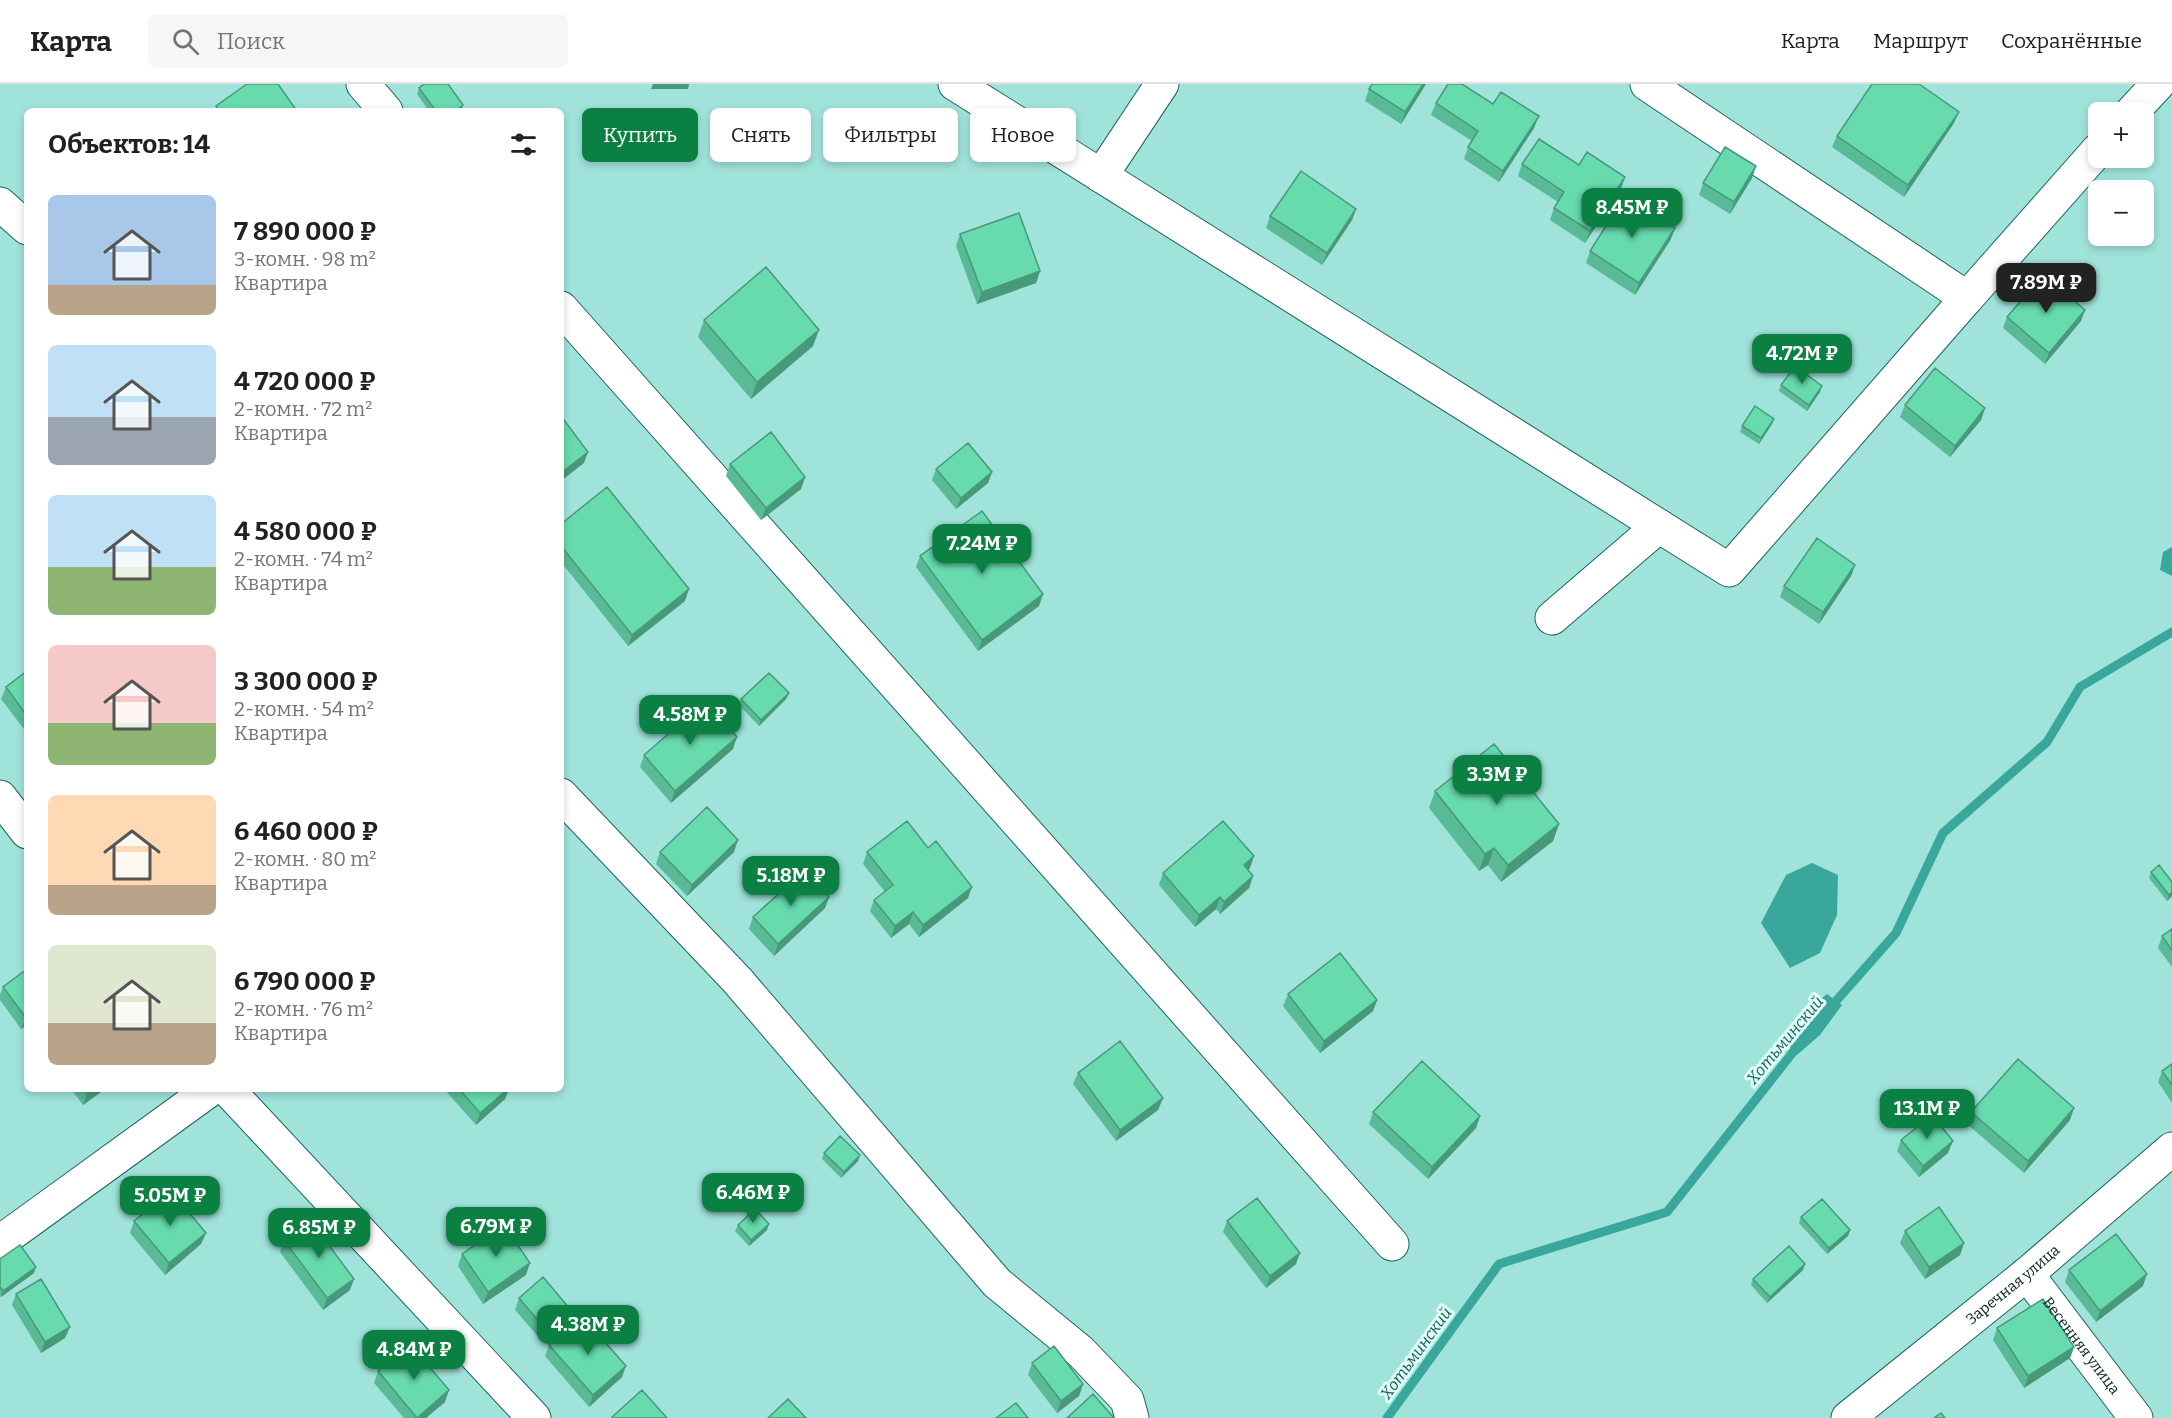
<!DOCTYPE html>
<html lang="ru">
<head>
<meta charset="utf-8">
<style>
	body { margin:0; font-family:Bitter,serif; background:#f6f6f6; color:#202124; height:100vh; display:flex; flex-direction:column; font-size:22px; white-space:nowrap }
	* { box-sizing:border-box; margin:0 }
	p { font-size:20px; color:#757577 }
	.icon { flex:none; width:33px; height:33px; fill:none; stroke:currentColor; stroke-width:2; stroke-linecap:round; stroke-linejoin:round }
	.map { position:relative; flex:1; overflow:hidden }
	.panel { position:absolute; left:24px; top:24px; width:540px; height:984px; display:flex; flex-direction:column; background:#fff; border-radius:9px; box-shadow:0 3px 9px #0003 }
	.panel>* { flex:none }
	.banner { position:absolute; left:582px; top:24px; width:570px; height:54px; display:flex; gap:12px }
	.buttons { position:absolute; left:2088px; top:18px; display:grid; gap:12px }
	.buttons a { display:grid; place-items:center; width:66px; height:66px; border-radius:9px; background:#fff; box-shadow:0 3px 9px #0003; font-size:30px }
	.price { position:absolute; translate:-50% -51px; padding:0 14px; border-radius:12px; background:#0b8043; color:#fff; font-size:20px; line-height:39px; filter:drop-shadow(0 2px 3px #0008) }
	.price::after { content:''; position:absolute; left:50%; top:36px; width:18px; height:14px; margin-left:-9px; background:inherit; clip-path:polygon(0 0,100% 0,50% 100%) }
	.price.active { background:#222; color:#fff }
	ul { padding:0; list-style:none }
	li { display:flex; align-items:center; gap:18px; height:150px; padding:0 24px }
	li span { display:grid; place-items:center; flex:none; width:168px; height:120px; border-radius:9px; color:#555 }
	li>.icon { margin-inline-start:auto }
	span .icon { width:72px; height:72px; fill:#fffc; stroke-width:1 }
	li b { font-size:26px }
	h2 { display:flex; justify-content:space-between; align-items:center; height:72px; padding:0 24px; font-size:26px }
	.tag { padding:0 21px; border-radius:9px; background:#fff; box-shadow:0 3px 9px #0003; font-size:21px; line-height:54px }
	.tag.active { background:#0b8043; color:#fff }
	header { display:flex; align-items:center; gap:36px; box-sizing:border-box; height:84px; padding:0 30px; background:#fff; border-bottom:2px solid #e0e0e0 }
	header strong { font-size:28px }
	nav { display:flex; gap:33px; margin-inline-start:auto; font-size:21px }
	.search { width:420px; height:54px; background:#f6f6f6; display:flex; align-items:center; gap:15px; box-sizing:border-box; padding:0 21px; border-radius:9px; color:#757577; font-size:22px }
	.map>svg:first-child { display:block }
</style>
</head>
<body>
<header>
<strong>Карта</strong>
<div class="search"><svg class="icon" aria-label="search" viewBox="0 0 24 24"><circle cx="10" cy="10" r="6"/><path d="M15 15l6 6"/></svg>Поиск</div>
<nav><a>Карта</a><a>Маршрут</a><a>Сохранённые</a></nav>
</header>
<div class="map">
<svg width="2172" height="1334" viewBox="0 0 2172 1334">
	<rect width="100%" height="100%" fill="#a0e3db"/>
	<path fill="#3aa79c" d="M 2172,463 L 2172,492 L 2160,486 L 2163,468 Z
		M 1812,779 L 1838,791 L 1837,831 L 1820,869 L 1790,884 L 1761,839 L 1786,791 Z
		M 1827,910 L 1842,921 L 1820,951 L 1797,971 L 1783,955 L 1807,927 Z"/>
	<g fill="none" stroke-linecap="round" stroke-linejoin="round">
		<path stroke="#3aa79c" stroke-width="9" d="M 1829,925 L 1896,849 L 1943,749 L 2047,658 L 2080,603 L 2172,548
			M 1387,1334 L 1499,1180 L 1667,1128 L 1801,958"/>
		<g stroke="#1f645d" stroke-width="35">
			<g id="minor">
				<path d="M 363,0 L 386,27"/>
				<path d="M 955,0 L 1729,486 L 1967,214"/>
				<path d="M 1647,0 L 1967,214 L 2098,66"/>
				<path d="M 2132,28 L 2158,0"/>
				<path d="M 1101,92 L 1162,0"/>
				<path d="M 0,120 L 27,144"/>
				<path d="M 561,224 L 1392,1160"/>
				<path d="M 1552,534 L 1659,442"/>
				<path d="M 561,711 L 737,896 L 997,1199 L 1080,1267 L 1127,1316 L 1132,1334"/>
				<path d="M 0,713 L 27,748"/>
				<path d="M 227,1005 L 534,1334"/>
				<path d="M 0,1158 L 211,1005"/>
				<path id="s1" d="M 2027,1190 L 2136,1334"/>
				<path id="s2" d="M 1848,1334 L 2027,1190 L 2172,1065"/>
			</g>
		</g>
		<use href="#minor" stroke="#fff" stroke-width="33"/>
	</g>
	<path fill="#59bb96" d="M 1372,0 L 1426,0 L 1401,40 L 1365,17 L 1369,5 Z
		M 419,4 L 461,27 L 429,27 L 417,10 Z
		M 1436,19 L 1493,20 L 1534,44 L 1499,98 L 1464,75 L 1468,63 L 1472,57 L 1431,31 Z
		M 1954,39 L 1904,113 L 1832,63 L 1837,52 Z
		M 1522,80 L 1579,81 L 1625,93 L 1621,104 L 1585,159 L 1550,136 L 1554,124 L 1558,118 L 1518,92 Z
		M 1756,82 L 1752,94 L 1730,130 L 1699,111 L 1703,99 Z
		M 1356,125 L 1352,136 L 1322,181 L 1266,144 L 1270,132 Z
		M 960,150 L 1040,187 L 1036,199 L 977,220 L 956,162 Z
		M 1671,155 L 1635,211 L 1586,179 L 1590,167 Z
		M 2007,233 L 2081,237 L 2045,280 L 2003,244 Z
		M 704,236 L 813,262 L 751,315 L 698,253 Z
		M 1781,301 L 1820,308 L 1807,327 L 1779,307 Z
		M 1905,321 L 1985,324 L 1981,336 L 1950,373 L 1900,333 Z
		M 1774,335 L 1772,340 L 1759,360 L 1740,348 L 1742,342 Z
		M 730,380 L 805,393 L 801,405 L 761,436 L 726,392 Z
		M 936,385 L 992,388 L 988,399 L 956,425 L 932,396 Z
		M 561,440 L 685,517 L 628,562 L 561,478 Z
		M 920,472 L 1043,510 L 1039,522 L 978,567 L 916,483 Z
		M 1855,481 L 1851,492 L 1819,540 L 1780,513 L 1784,502 Z
		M 27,587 L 27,649 L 1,615 L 6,603 Z
		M 789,609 L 786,615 L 759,642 L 739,621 L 741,615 Z
		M 733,665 L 671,719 L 640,683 L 644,671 Z
		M 1435,707 L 1559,740 L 1553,757 L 1501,798 L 1488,781 L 1479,787 L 1429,724 Z
		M 928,764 L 968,814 L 919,853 L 909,840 L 891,854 L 870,827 L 874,816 L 885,808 L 863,780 L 867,768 Z
		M 660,768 L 734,768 L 687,812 L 656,780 Z
		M 1250,784 L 1248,786 L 1253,792 L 1249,804 L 1220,830 L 1216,825 L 1195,843 L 1159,801 L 1163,789 Z
		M 2151,788 L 2172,812 L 2167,817 L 2149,794 Z
		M 829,813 L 825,824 L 774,872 L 749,845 L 753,833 Z
		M 2172,845 L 2172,883 L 2158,864 L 2162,852 Z
		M 27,885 L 27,941 L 21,945 L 0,916 L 0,911 L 3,903 Z
		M 1288,910 L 1377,916 L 1373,927 L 1320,969 L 1283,922 Z
		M 2172,980 L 2172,1019 L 2158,998 L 2162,987 Z
		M 1078,989 L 1163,1014 L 1158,1026 L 1116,1057 L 1073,1000 Z
		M 71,1005 L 105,1005 L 83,1021 Z
		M 444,1005 L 509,1005 L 505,1015 L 476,1041 Z
		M 1373,1028 L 1480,1032 L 1476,1044 L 1428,1095 L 1369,1040 Z
		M 1971,1028 L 2070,1036 L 2024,1089 L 1967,1040 Z
		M 1901,1056 L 1948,1069 L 1919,1093 L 1897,1067 Z
		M 824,1069 L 858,1077 L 841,1094 L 822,1075 Z
		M 1801,1133 L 1850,1146 L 1848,1152 L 1827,1170 L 1799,1139 Z
		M 134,1137 L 206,1149 L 201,1160 L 165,1191 L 130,1149 Z
		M 1227,1137 L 1296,1180 L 1266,1204 L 1223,1148 Z
		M 738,1141 L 767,1146 L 749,1162 L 735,1147 Z
		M 1905,1147 L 1964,1159 L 1960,1171 L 1925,1195 L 1900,1159 Z
		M 284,1156 L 350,1206 L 323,1226 L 280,1168 Z
		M 462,1170 L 526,1191 L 483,1220 L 458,1182 Z
		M 0,1175 L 34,1189 L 1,1213 L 0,1212 Z
		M 1803,1186 L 1767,1219 L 1751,1201 L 1753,1195 Z
		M 2069,1186 L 2143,1202 L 2096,1238 L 2065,1198 Z
		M 16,1210 L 65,1254 L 41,1269 L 12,1221 Z
		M 519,1214 L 566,1237 L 542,1257 L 515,1226 Z
		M 1997,1244 L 2074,1263 L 2070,1274 L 2024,1304 L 1993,1256 Z
		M 549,1261 L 622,1293 L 589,1323 L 545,1272 Z
		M 1032,1279 L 1083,1300 L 1079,1312 L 1057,1329 L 1028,1291 Z
		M 378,1287 L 445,1318 L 426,1334 L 404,1334 L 374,1299 Z"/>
	<path fill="#48997a" d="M 653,0 L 689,0 L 688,5 L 651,5 Z
		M 1423,0 L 1426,0 L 1401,40 L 1405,28 Z
		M 463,21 L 461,27 L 456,27 Z
		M 1959,28 L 1954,39 L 1904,113 L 1908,101 Z
		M 1539,32 L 1534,44 L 1499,98 L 1503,87 Z
		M 1756,82 L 1752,94 L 1730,130 L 1734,118 Z
		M 1625,93 L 1621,104 L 1585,159 L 1590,147 Z
		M 1356,125 L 1352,136 L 1322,181 L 1327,169 Z
		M 1675,144 L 1671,155 L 1635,211 L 1639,199 Z
		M 1040,187 L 1036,199 L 977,220 L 982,208 Z
		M 2085,226 L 2081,237 L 2045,280 L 2049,269 Z
		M 819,246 L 813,262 L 751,315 L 757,298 Z
		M 1822,302 L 1820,308 L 1807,327 L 1809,321 Z
		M 1985,324 L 1981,336 L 1950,373 L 1955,362 Z
		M 1774,335 L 1772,340 L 1759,360 L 1761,354 Z
		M 588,368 L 584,379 L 561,397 L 561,389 Z
		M 992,388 L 988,399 L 956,425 L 961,414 Z
		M 805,393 L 801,405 L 761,436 L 766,424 Z
		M 1855,481 L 1851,492 L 1819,540 L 1823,528 Z
		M 689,505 L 685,517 L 628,562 L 632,551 Z
		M 1043,510 L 1039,522 L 978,567 L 982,556 Z
		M 789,609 L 786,615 L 759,642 L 761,636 Z
		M 737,653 L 733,665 L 671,719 L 675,707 Z
		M 1559,740 L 1553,757 L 1501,798 L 1508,781 Z
		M 738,756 L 734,768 L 687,812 L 692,801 Z
		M 1494,764 L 1488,781 L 1479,787 L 1485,770 Z
		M 1254,772 L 1250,784 L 1240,793 L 1244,781 Z
		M 1253,792 L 1249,804 L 1220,830 L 1224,818 Z
		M 972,803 L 968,814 L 919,853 L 923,841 Z
		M 2172,808 L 2172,812 L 2167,817 L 2169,811 Z
		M 829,813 L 825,824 L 774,872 L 778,860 Z
		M 1220,813 L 1216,825 L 1195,843 L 1199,831 Z
		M 913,828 L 909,840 L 891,854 L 895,842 Z
		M 1377,916 L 1373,927 L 1320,969 L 1324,957 Z
		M 27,933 L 27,941 L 21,945 L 26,934 Z
		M 94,1005 L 105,1005 L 83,1021 L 87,1010 Z
		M 508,1005 L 509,1005 L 505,1015 L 476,1041 L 480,1029 Z
		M 1163,1014 L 1158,1026 L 1116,1057 L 1120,1046 Z
		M 2074,1024 L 2070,1036 L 2024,1089 L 2028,1077 Z
		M 1480,1032 L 1476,1044 L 1428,1095 L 1432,1083 Z
		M 1953,1057 L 1948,1069 L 1919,1093 L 1923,1082 Z
		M 860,1071 L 858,1077 L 841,1094 L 844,1088 Z
		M 769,1140 L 767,1146 L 749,1162 L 751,1156 Z
		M 1850,1146 L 1848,1152 L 1827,1170 L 1829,1164 Z
		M 206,1149 L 201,1160 L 165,1191 L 169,1179 Z
		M 1964,1159 L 1960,1171 L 1925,1195 L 1929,1183 Z
		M 1300,1169 L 1296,1180 L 1266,1204 L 1270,1192 Z
		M 530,1179 L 526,1191 L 483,1220 L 488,1208 Z
		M 1805,1180 L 1803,1186 L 1767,1219 L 1770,1213 Z
		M 36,1183 L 34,1189 L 1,1213 L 3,1207 Z
		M 2147,1190 L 2143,1202 L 2096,1238 L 2100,1227 Z
		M 354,1195 L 350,1206 L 323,1226 L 327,1214 Z
		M 570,1225 L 566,1237 L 542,1257 L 546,1246 Z
		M 70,1243 L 65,1254 L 41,1269 L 45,1258 Z
		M 2074,1263 L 2070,1274 L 2024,1304 L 2028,1292 Z
		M 626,1282 L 622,1293 L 589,1323 L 593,1311 Z
		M 1083,1300 L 1079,1312 L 1057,1329 L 1061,1317 Z
		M 449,1306 L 445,1318 L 426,1334 L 417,1334 Z"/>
	<path fill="#67daae" stroke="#48997a" stroke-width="1.5" d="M 247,0 L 278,0 L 297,27 L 219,27 L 216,22 Z
		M 424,0 L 448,0 L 463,21 L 456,27 L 436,27 L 419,4 Z
		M 1372,0 L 1423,0 L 1405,28 L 1369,5 Z
		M 1448,0 L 1462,0 L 1493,20 L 1501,8 L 1539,32 L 1503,87 L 1468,63 L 1478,47 L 1436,19 Z
		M 1872,0 L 1919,0 L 1959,28 L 1908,101 L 1837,52 Z
		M 1539,55 L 1579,81 L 1587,68 L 1625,93 L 1590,147 L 1554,124 L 1564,108 L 1522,80 Z
		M 1725,63 L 1756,82 L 1734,118 L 1703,99 Z
		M 1301,87 L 1356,125 L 1327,169 L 1270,132 Z
		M 1625,112 L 1675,144 L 1639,199 L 1590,167 Z
		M 1019,129 L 1040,187 L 982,208 L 960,150 Z
		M 766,183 L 819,246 L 757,298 L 704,236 Z
		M 2044,190 L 2085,226 L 2049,269 L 2007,233 Z
		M 1795,282 L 1822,302 L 1809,321 L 1781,301 Z
		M 1935,284 L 1985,324 L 1955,362 L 1905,321 Z
		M 1755,322 L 1774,335 L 1761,354 L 1742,342 Z
		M 561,332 L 588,368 L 561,389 Z
		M 771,348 L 805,393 L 766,424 L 730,380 Z
		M 968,359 L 992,388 L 961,414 L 936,385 Z
		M 607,403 L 689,505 L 632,551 L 561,462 L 561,440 Z
		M 982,427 L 1043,510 L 982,556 L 920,472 Z
		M 1817,454 L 1855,481 L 1823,528 L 1784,502 Z
		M 27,587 L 27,632 L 6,603 Z
		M 769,589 L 789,609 L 761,636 L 741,615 Z
		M 706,617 L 737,653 L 675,707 L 644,671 Z
		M 1494,660 L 1559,740 L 1508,781 L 1494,764 L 1485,770 L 1435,707 Z
		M 707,723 L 738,756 L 692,801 L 660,768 Z
		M 907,737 L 928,764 L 936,757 L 972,803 L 923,841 L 913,828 L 895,842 L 874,816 L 893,801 L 867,768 Z
		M 1223,737 L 1254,772 L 1244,781 L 1253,792 L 1224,818 L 1220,813 L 1199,831 L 1163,789 Z
		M 2159,781 L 2172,798 L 2172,808 L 2169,811 L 2151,788 Z
		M 805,786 L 829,813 L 778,860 L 753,833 Z
		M 2172,845 L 2172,866 L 2162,852 Z
		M 1340,869 L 1377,916 L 1324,957 L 1288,910 Z
		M 27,885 L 27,933 L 26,934 L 3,903 Z
		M 1120,957 L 1163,1014 L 1120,1046 L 1078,989 Z
		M 2018,975 L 2074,1024 L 2028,1077 L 1971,1028 Z
		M 1422,977 L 1480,1032 L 1432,1083 L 1373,1028 Z
		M 2172,980 L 2172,1001 L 2162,987 Z
		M 83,1005 L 94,1005 L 87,1010 Z
		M 459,1005 L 508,1005 L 480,1029 Z
		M 1932,1031 L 1953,1057 L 1923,1082 L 1901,1056 Z
		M 840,1052 L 860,1071 L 844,1088 L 824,1069 Z
		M 171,1107 L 206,1149 L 169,1179 L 134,1137 Z
		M 1257,1114 L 1300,1169 L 1270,1192 L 1227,1137 Z
		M 1822,1115 L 1850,1146 L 1829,1164 L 1801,1133 Z
		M 1939,1123 L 1964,1159 L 1929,1183 L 1905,1147 Z
		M 755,1125 L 769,1140 L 751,1156 L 738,1141 Z
		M 310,1136 L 354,1195 L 327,1214 L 284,1156 Z
		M 504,1141 L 530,1179 L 488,1208 L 462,1170 Z
		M 2116,1150 L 2147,1190 L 2100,1227 L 2069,1186 Z
		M 20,1161 L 36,1183 L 3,1207 L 0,1203 L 0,1175 Z
		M 1789,1162 L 1805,1180 L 1770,1213 L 1753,1195 Z
		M 543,1193 L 570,1225 L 546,1246 L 519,1214 Z
		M 41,1195 L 70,1243 L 45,1258 L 16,1210 Z
		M 2043,1215 L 2074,1263 L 2028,1292 L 1997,1244 Z
		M 582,1232 L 626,1282 L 593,1311 L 549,1261 Z
		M 410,1260 L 449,1306 L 417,1334 L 378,1287 Z
		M 1054,1262 L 1083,1300 L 1061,1317 L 1032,1279 Z
		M 642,1306 L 667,1334 L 612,1334 L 612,1333 Z
		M 1093,1310 L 1114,1334 L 1067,1334 Z
		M 788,1315 L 806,1334 L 768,1334 Z
		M 1016,1319 L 1028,1334 L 996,1334 Z
		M 1941,1329 L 1945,1334 L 1934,1334 Z"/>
	<g text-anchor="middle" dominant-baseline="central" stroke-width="6" stroke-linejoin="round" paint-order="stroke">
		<g font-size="15" fill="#05211e" stroke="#ddfdf8">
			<text stroke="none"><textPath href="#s2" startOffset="212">Заречная улица</textPath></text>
			<text stroke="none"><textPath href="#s1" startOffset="90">Весенняя улица</textPath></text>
		</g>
		<g font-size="16" font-style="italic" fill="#1f5a54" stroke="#ddfdf8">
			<text transform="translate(1785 956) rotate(-50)">Хотьминский</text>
			<text transform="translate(1416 1269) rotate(-54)">Хотьминский</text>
		</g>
	</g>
</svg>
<div class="buttons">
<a>+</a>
<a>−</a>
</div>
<b class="price" style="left:1632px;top:155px">8.45M ₽</b>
<b class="price active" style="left:2046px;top:230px">7.89M ₽</b>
<b class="price" style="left:1802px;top:301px">4.72M ₽</b>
<b class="price" style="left:982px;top:491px">7.24M ₽</b>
<b class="price" style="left:690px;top:662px">4.58M ₽</b>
<b class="price" style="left:1497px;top:722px">3.3M ₽</b>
<b class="price" style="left:791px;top:823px">5.18M ₽</b>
<b class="price" style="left:1927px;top:1056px">13.1M ₽</b>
<b class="price" style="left:753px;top:1140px">6.46M ₽</b>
<b class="price" style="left:170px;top:1143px">5.05M ₽</b>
<b class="price" style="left:496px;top:1174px">6.79M ₽</b>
<b class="price" style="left:319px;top:1175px">6.85M ₽</b>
<b class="price" style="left:588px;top:1272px">4.38M ₽</b>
<b class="price" style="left:414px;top:1297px">4.84M ₽</b>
<div class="banner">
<a class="tag active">Купить</a>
<a class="tag">Снять</a>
<a class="tag">Фильтры</a>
<a class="tag">Новое</a>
</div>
<section class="panel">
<h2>Объектов: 14<svg class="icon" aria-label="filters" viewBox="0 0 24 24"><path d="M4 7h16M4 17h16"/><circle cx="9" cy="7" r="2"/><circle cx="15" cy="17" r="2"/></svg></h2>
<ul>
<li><span style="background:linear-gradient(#a9c7e8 75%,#b9a48a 0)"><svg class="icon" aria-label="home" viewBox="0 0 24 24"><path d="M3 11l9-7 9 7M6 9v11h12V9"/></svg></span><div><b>7 890 000 ₽</b><p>3-комн. · 98 m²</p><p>Квартира</p></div></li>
<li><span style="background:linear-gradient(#bfe0f5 60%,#9aa5b1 0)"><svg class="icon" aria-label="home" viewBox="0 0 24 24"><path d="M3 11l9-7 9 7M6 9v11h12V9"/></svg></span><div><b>4 720 000 ₽</b><p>2-комн. · 72 m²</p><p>Квартира</p></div></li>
<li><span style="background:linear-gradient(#bfe0f5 60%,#8fb573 0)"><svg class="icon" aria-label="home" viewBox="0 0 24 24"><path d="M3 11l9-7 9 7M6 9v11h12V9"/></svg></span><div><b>4 580 000 ₽</b><p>2-комн. · 74 m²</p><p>Квартира</p></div></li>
<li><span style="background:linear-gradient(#f6c9c9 65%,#8fb573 0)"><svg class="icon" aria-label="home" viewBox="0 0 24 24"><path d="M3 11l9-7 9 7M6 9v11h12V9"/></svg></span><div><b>3 300 000 ₽</b><p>2-комн. · 54 m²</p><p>Квартира</p></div></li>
<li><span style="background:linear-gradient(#ffd9b3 75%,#b9a48a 0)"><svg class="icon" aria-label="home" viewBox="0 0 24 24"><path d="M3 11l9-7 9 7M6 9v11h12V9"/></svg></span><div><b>6 460 000 ₽</b><p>2-комн. · 80 m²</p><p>Квартира</p></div></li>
<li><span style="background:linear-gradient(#dfe7d0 65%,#b9a48a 0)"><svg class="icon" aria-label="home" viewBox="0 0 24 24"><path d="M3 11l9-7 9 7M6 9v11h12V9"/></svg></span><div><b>6 790 000 ₽</b><p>2-комн. · 76 m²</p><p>Квартира</p></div></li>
</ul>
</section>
</div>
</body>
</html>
